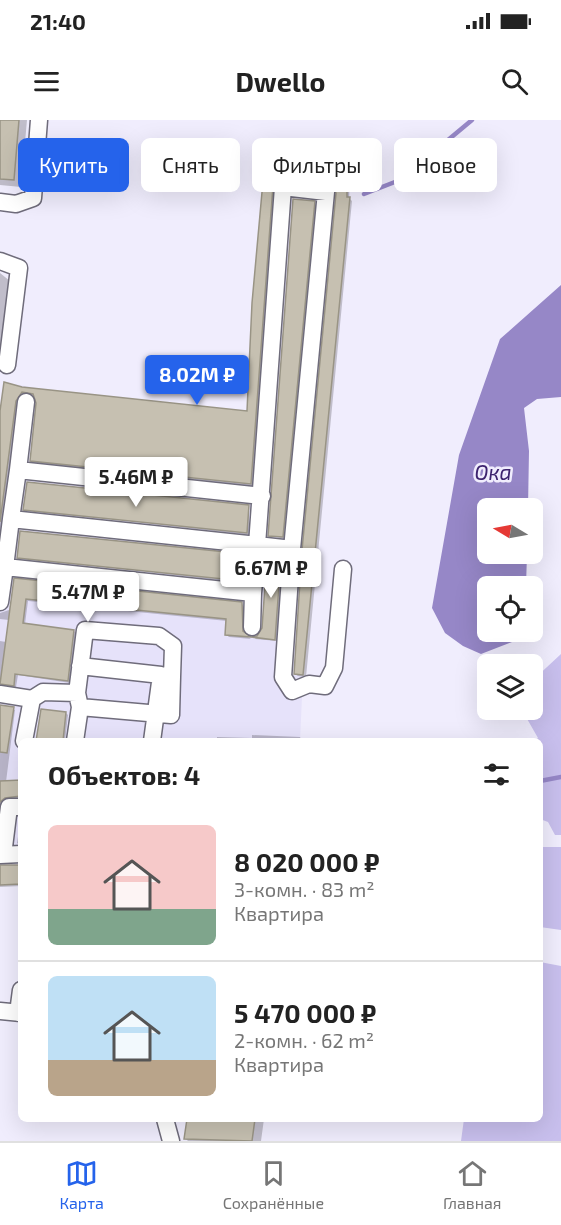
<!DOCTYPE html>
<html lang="ru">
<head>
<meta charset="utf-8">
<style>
	body { margin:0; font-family:"Exo 2",sans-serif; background:#f6f6f6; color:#222; height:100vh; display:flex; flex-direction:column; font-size:22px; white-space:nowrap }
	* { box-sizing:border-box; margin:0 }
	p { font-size:20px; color:#767676 }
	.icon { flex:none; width:33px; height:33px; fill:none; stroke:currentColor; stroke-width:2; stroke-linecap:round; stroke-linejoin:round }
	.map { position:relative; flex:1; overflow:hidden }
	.sheet { position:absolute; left:18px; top:618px; width:525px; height:384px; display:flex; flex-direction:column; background:#fff; border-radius:9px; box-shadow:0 6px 24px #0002 }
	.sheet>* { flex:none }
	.banner { position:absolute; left:18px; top:18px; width:525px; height:54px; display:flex; gap:12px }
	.needle { width:39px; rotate:280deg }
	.controls { position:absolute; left:477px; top:378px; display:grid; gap:12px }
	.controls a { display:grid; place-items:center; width:66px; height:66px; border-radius:9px; background:#fff; box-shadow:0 6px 24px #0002; font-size:30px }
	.price { position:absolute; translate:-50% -51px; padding:0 14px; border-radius:6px; background:#fff; color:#222; font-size:20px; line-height:39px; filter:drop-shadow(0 2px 3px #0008) }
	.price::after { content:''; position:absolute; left:50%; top:36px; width:18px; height:14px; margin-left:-9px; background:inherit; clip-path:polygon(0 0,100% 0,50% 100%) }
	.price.on { background:#2563eb; color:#fff }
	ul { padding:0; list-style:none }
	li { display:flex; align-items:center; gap:18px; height:150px; padding:0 30px }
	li+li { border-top:2px solid #e0e0e0 }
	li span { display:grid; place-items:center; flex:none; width:168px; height:120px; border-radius:9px; color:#555 }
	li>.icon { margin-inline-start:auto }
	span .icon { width:72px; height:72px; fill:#fffc; stroke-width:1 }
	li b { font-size:26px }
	h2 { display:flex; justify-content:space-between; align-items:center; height:72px; padding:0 30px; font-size:26px }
	.chip { padding:0 21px; border-radius:9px; background:#fff; box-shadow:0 6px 24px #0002; font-size:21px; line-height:54px }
	.chip.on { background:#2563eb; color:#fff }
	.status { display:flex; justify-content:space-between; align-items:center; height:42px; padding:0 30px; background:#fff; direction:ltr }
	.status svg { height:16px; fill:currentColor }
	header { display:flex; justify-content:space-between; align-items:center; height:78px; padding:0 30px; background:#fff; font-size:27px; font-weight:700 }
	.tabs { display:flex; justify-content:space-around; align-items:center; height:84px; border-top:2px solid #e0e0e0; background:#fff; font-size:16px; color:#767676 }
	.tabs a { display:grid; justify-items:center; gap:3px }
	.tabs .on { color:#2563eb }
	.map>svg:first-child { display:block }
</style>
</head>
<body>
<div class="status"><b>21:40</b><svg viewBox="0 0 49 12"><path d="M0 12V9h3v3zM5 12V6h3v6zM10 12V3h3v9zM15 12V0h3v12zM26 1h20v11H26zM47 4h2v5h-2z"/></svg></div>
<header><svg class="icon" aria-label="menu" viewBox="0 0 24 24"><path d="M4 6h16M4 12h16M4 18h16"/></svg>Dwello<svg class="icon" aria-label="search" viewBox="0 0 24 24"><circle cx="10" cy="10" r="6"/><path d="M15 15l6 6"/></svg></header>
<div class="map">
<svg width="561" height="1021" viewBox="0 0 561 1021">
	<rect width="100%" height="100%" fill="#f0edfd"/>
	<path fill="#e6e2fa" d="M 259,44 L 347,47 L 350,77 L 303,555 L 300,621 L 21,621 L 21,764 L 0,765 L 0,291 L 4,262 L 41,269 L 36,308 L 245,346 L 252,183 L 262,73 Z"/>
	<path fill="#c8bfed" d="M 561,534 L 561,715 L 555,715 L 548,702 L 540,699 L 540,621 L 534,621 L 538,618 L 526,597 L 516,590 L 532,590 L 533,560 Z
		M 540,727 L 561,727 L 561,810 L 540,807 Z
		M 540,842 L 561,846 L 561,1021 L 461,1021 L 464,999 L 540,999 Z"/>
	<path fill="#9687c7" d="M 561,165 L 561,277 L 537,279 L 524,288 L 529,331 L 528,388 L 488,388 L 488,434 L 527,434 L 526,466 L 488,466 L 488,512 L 522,512 L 512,522 L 481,534 L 463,526 L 445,513 L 432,488 L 459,335 L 500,219 Z"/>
	<path fill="#0003" d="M 0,0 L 27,0 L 21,67 L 0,65 Z
		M 347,48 L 350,51 L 349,78 L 352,81 L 306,557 L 298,556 L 295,554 L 337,68 L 332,64 L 288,59 L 277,63 L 253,366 L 34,343 L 31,340 L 38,282 L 34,275 L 24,275 L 18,284 L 0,420 L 0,301 L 22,268 L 249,293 L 263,63 L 260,60 Z
		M 314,83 L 316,85 L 284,419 L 270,415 Z
		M 0,153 L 15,165 L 2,252 L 0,252 Z
		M 249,387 L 249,415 L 25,389 Z
		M 245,436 L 245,463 L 18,437 Z
		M 280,440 L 282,442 L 277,521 L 255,519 L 264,508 Z
		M 15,460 L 242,484 L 244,487 L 245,515 L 251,519 L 229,517 L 226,514 L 227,501 L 28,481 L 25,504 L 74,511 L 77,514 L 70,563 L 18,555 L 16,567 L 2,566 L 0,564 L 0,521 L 6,522 L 9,500 L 0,499 L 0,493 L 9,490 Z
		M 0,586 L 15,590 L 6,662 L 21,661 L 21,679 L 6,680 L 0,691 Z
		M 66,593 L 68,595 L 65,621 L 38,621 Z
		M 252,615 L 300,617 L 302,621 L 217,621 L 217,617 L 252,618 Z
		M 21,698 L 21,726 L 17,723 Z
		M 21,746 L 21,766 L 0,767 L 0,750 Z
		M 188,999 L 264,999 L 261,1021 L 188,1021 L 185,1018 Z"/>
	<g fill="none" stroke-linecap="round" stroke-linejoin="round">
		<path stroke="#9687c7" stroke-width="4.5" d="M 364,74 L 400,60 L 472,0
			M 540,661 L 561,657"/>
	</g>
	<path fill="#c6c0b1" stroke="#999485" stroke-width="1.5" d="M 0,0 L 19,0 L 14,60 L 0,59 Z
		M 259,44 L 347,47 L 347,77 L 350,77 L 303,555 L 294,554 L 302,430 L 336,73 L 332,63 L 284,57 L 275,61 L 273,66 L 251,364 L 30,341 L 36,283 L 33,274 L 22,272 L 16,281 L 0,402 L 0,291 L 4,262 L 22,267 L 247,291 L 252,183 L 263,61 L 259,61 Z
		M 293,79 L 315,81 L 283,417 L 268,416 Z
		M 27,362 L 249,385 L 247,413 L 23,390 Z
		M 20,411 L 246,434 L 243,461 L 17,438 Z
		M 267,437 L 281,438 L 275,520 L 251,517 L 257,516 L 262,508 Z
		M 14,458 L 242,482 L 243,511 L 251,517 L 225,515 L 226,499 L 26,479 L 23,503 L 74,510 L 68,561 L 15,554 L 14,566 L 0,564 Z
		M 0,585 L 14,587 L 7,633 L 0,632 Z
		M 41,589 L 66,592 L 63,621 L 36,621 Z
		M 21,660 L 21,676 L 5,678 L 0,682 L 0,661 Z
		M 0,745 L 21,745 L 21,764 L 0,765 Z
		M 187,999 L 255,999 L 252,1021 L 184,1019 Z"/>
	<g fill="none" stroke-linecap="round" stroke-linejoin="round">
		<g stroke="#6f6c7b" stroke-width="19">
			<path id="minor" d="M 0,82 L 16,84 L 33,78 L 39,0
				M 0,141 L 19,148 L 7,245
				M 18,350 L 26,282
				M 11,399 L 18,350 L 262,376
				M 5,447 L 11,399 L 257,425 L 283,67 L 326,72 L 292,429
				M 253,473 L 257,425 L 292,429 L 283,557 L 292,571 L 309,564 L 325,566 L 334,548 L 343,449
				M 0,482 L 5,447 L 253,473 L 252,507
				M 80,546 L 161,555
				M 77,573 L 85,510 L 159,516 L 173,526 L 172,557
				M 0,574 L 32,579 L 24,621
				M 32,579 L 43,572 L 77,573 L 80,587 L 75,621
				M 80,587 L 171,595 L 172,557 L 161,555 L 152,621
				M 0,735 L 21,734
				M 3,735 L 9,687 L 21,687
				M 0,891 L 21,893
				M 18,893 L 21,870
				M 165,999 L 171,1021"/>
		</g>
		<use href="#minor" stroke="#fff" stroke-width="16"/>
	</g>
	<g text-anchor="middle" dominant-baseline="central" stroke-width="5" stroke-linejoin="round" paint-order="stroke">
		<g font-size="21" font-style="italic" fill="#3c236e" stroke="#f0edfd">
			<text x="493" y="351">Ока</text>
		</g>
	</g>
</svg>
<div class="controls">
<a><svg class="needle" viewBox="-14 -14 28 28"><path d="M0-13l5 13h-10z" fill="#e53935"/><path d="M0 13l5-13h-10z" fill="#767676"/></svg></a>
<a><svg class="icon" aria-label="locate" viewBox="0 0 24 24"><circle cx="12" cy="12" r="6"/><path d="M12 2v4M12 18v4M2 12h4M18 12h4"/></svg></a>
<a><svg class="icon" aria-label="layers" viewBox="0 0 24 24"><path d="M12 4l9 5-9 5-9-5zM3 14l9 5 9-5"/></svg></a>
</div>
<b class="price on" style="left:197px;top:286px">8.02M ₽</b>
<b class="price" style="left:136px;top:388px">5.46M ₽</b>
<b class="price" style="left:271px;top:479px">6.67M ₽</b>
<b class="price" style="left:88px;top:503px">5.47M ₽</b>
<div class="banner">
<a class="chip on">Купить</a>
<a class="chip">Снять</a>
<a class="chip">Фильтры</a>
<a class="chip">Новое</a>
</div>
<section class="sheet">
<h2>Объектов: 4<svg class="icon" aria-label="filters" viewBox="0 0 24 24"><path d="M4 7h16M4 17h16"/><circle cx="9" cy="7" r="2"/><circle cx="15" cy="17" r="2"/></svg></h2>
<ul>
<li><span style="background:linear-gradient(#f6c9c9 70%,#7fa58c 0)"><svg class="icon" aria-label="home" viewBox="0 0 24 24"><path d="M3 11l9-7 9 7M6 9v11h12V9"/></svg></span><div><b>8 020 000 ₽</b><p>3-комн. · 83 m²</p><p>Квартира</p></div></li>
<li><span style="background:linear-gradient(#bfe0f5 70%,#b9a48a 0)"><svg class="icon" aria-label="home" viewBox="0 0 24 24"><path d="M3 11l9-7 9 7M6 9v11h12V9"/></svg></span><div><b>5 470 000 ₽</b><p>2-комн. · 62 m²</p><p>Квартира</p></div></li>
</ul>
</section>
</div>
<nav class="tabs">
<a class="on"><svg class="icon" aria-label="map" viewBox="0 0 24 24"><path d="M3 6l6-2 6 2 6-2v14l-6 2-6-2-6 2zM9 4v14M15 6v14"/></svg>Карта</a>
<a><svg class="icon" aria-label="saved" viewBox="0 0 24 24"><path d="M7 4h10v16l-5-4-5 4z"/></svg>Сохранённые</a>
<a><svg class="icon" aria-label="home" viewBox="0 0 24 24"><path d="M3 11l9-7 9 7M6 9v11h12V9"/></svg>Главная</a>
</nav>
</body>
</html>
